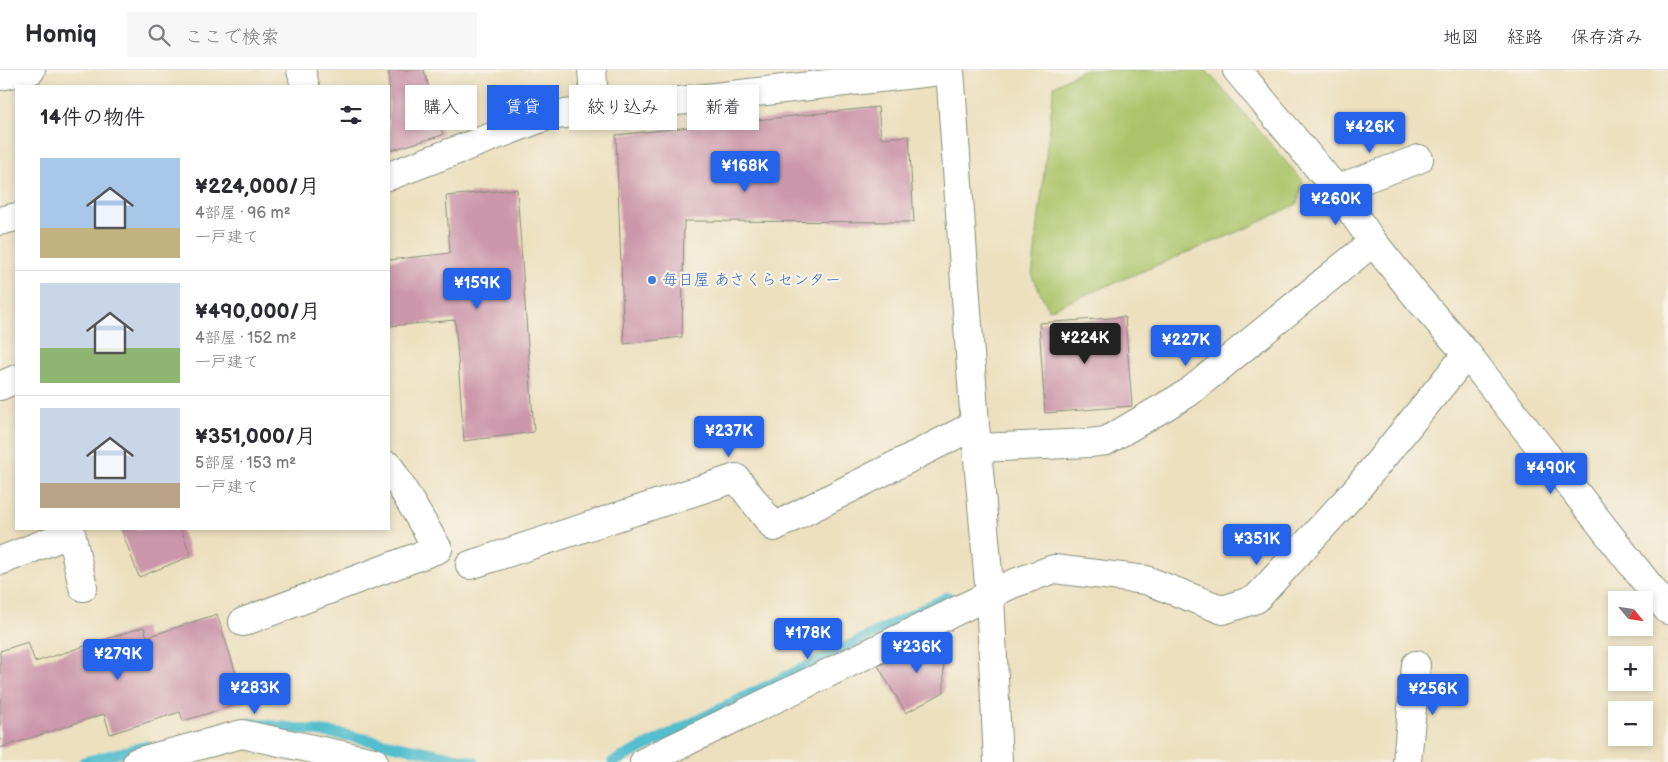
<!DOCTYPE html>
<html lang="ja">
<head>
<meta charset="utf-8">
<style>
	body { margin:0; font-family:"Balsamiq Sans","Klee One",sans-serif; background:#f7f7f7; color:#2b2b33; height:100vh; display:flex; flex-direction:column; font-size:19px; white-space:nowrap }
	* { box-sizing:border-box; margin:0 }
	p { font-size:16px; color:#7c7c81 }
	.icon { flex:none; width:28px; height:28px; fill:none; stroke:currentColor; stroke-width:2; stroke-linecap:round; stroke-linejoin:round }
	.map { position:relative; flex:1; overflow:hidden }
	.side { position:absolute; left:15px; top:15px; width:375px; height:445px; display:flex; flex-direction:column; background:#fff; border-radius:0px; box-shadow:0 2px 8px #0003 }
	.side>* { flex:none }
	.banner { position:absolute; left:405px; top:15px; width:475px; height:45px; display:flex; gap:10px }
	.needle { width:32px; rotate:119deg }
	.controls { position:absolute; left:1608px; top:521px; display:grid; gap:10px }
	.controls a { display:grid; place-items:center; width:45px; height:45px; border-radius:0px; background:#fff; box-shadow:0 2px 8px #0003; font-size:25px }
	.price { position:absolute; translate:-50% -42px; padding:0 11px; border-radius:5px; background:#2563eb; color:#fff; font-size:16px; line-height:32px; filter:drop-shadow(0 1px 2px #0008) }
	.price::after { content:''; position:absolute; left:50%; top:30px; width:15px; height:11px; margin-left:-8px; background:inherit; clip-path:polygon(0 0,100% 0,50% 100%) }
	.price.active { background:#222; color:#fff }
	ul { padding:0; list-style:none }
	li { display:flex; align-items:center; gap:15px; height:125px; padding:0 25px }
	li+li { border-top:1px solid #e1e1e2 }
	li span { display:grid; place-items:center; flex:none; width:140px; height:100px; border-radius:0px; color:#555 }
	li>.icon { margin-inline-start:auto }
	span .icon { width:60px; height:60px; fill:#fffc; stroke-width:1 }
	li b { font-size:21px }
	h2 { display:flex; justify-content:space-between; align-items:center; height:60px; padding:0 25px; font-size:21px }
	.pill { padding:0 18px; border-radius:0px; background:#fff; box-shadow:0 2px 8px #0003; font-size:18px; line-height:45px }
	.pill.active { background:#2563eb; color:#fff }
	header { display:flex; align-items:center; gap:30px; box-sizing:border-box; height:70px; padding:0 25px; background:#fff; border-bottom:1px solid #e1e1e2 }
	header strong { font-size:24px }
	nav { display:flex; gap:28px; margin-inline-start:auto; font-size:18px }
	.search { width:350px; height:45px; background:#f7f7f7; display:flex; align-items:center; gap:12px; box-sizing:border-box; padding:0 18px; border-radius:0px; color:#7c7c81; font-size:19px }
	.map>svg:first-child { display:block }
</style>
</head>
<body>
<header>
<strong>Homiq</strong>
<div class="search"><svg class="icon" aria-label="search" viewBox="0 0 24 24"><circle cx="10" cy="10" r="6"/><path d="M15 15l6 6"/></svg>ここで検索</div>
<nav><a>地図</a><a>経路</a><a>保存済み</a></nav>
</header>
<div class="map">
<svg width="1668" height="692" viewBox="0 0 1668 692">
	<rect width="100%" height="100%" fill="#f7f3e8"/>
	<filter id="ink" filterUnits="userSpaceOnUse"><feTurbulence type="fractalNoise" baseFrequency=".02" numOctaves="2"/><feDisplacementMap in="SourceGraphic" scale="10" xChannelSelector="R" yChannelSelector="G"/><feConvolveMatrix kernelMatrix="1 2 1 2 8 2 1 2 1" color-interpolation-filters="sRGB"/></filter>
	<filter id="wash" filterUnits="userSpaceOnUse"><feTurbulence type="fractalNoise" baseFrequency=".0096" numOctaves="4" result="noise"/><feDisplacementMap in="SourceGraphic" scale="20" xChannelSelector="R" yChannelSelector="G"/><feGaussianBlur stdDeviation="1.12" result="paint"/><feColorMatrix in="noise" values="0 0 0 0 0 0 0 0 0 0 0 0 0 0 0 0 0 1.4 0 .05"/><feComposite in="paint" operator="in"/></filter>
	<g filter="url(#wash)">
		<rect width="100%" height="100%" fill="#ece0bf"/>
		<path fill="#acc469" stroke="#66804e" d="M 1082,0 L 1206,0 L 1303,111 L 1297,134 L 1254,155 L 1049,240 L 1032,206 L 1054,16 Z"/>
		<g fill="none" stroke-linecap="round" stroke-linejoin="round">
			<path stroke="#52becd" stroke-width="11" d="M 250,653 L 340,664 L 474,692
				M 84,692 L 147,676
				M 613,692 L 948,527"/>
		</g>
		<g id="blocks">
			<path fill="#cc97ab" d="M 389,0 L 424,0 L 443,65 L 389,81 Z
				M 878,37 L 881,68 L 909,66 L 914,152 L 684,151 L 682,267 L 624,274 L 616,65 Z
				M 517,119 L 534,362 L 464,371 L 455,250 L 389,256 L 389,190 L 450,183 L 446,126 Z
				M 1125,247 L 1132,336 L 1045,343 L 1039,253 Z
				M 121,459 L 181,459 L 191,486 L 139,507 Z
				M 217,544 L 245,632 L 183,651 L 180,642 L 110,664 L 104,644 L 0,678 L 0,581 L 28,572 L 35,592 L 144,557 L 147,567 Z
				M 943,565 L 944,622 L 906,643 L 878,596 Z"/>
		</g>
	</g>
	<g filter="url(#ink)">
		<use href="#blocks" fill-opacity="0" stroke="#868e7a" stroke-width="1"/>
		<g fill="none" stroke-linecap="round" stroke-linejoin="round">
			<g stroke="#868e7a" stroke-width="30">
				<path id="minor" d="M 301,0 L 305,16
					M 592,0 L 595,41
					M 950,0 L 975,355 L 990,526 L 998,692
					M 1237,0 L 1336,119 L 1373,172 L 1418,228 L 1467,284 L 1668,540
					M 0,6 L 31,0
					M 389,106 L 547,46 L 949,0
					M 1336,119 L 1419,89
					M 0,151 L 16,147
					M 0,316 L 16,309
					M 978,378 L 1090,373 L 1106,371 L 1188,323 L 1373,172
					M 71,463 L 83,517
					M 0,491 L 71,463 L 69,459
					M 470,495 L 736,408 L 774,457 L 975,355
					M 243,552 L 438,479 L 389,396
					M 137,692 L 242,664 L 374,692
					M 644,692 L 1012,514 L 1054,499 L 1146,510 L 1223,540 L 1256,529 L 1356,420 L 1467,284
					M 1407,692 L 1416,595"/>
			</g>
			<use href="#minor" stroke="#fff" stroke-width="28"/>
		</g>
	</g>
	<circle fill="#3f7fe0" stroke="#f7f3e8" stroke-width="2" cx="652" cy="210" r="5"/>
	<g text-anchor="middle" dominant-baseline="central" stroke-width="4.5" stroke-linejoin="round" paint-order="stroke">
		<g font-size="16" fill="#366cbe" stroke="#f7f3e8" text-anchor="start">
			<text x="662" y="210">毎日屋 あさくらセンター</text>
		</g>
	</g>
</svg>
<div class="controls">
<a><svg class="needle" viewBox="-14 -14 28 28"><path d="M0-13l5 13h-10z" fill="#e53935"/><path d="M0 13l5-13h-10z" fill="#7c7c81"/></svg></a>
<a>+</a>
<a>−</a>
</div>
<b class="price" style="left:1370px;top:84px">¥426K</b>
<b class="price" style="left:745px;top:123px">¥168K</b>
<b class="price" style="left:1336px;top:156px">¥260K</b>
<b class="price" style="left:477px;top:240px">¥159K</b>
<b class="price active" style="left:1085px;top:295px">¥224K</b>
<b class="price" style="left:1186px;top:297px">¥227K</b>
<b class="price" style="left:729px;top:388px">¥237K</b>
<b class="price" style="left:1551px;top:425px">¥490K</b>
<b class="price" style="left:1257px;top:496px">¥351K</b>
<b class="price" style="left:808px;top:590px">¥178K</b>
<b class="price" style="left:917px;top:604px">¥236K</b>
<b class="price" style="left:118px;top:611px">¥279K</b>
<b class="price" style="left:255px;top:645px">¥283K</b>
<b class="price" style="left:1433px;top:646px">¥256K</b>
<div class="banner">
<a class="pill">購入</a>
<a class="pill active">賃貸</a>
<a class="pill">絞り込み</a>
<a class="pill">新着</a>
</div>
<section class="side">
<h2>14件の物件<svg class="icon" aria-label="filters" viewBox="0 0 24 24"><path d="M4 7h16M4 17h16"/><circle cx="9" cy="7" r="2"/><circle cx="15" cy="17" r="2"/></svg></h2>
<ul>
<li><span style="background:linear-gradient(#a9c7e8 70%,#c2b280 0)"><svg class="icon" aria-label="home" viewBox="0 0 24 24"><path d="M3 11l9-7 9 7M6 9v11h12V9"/></svg></span><div><b>¥224,000/月</b><p>4部屋 · 96 m²</p><p>一戸建て</p></div></li>
<li><span style="background:linear-gradient(#c9d6e8 65%,#8fb573 0)"><svg class="icon" aria-label="home" viewBox="0 0 24 24"><path d="M3 11l9-7 9 7M6 9v11h12V9"/></svg></span><div><b>¥490,000/月</b><p>4部屋 · 152 m²</p><p>一戸建て</p></div></li>
<li><span style="background:linear-gradient(#c9d6e8 75%,#b9a48a 0)"><svg class="icon" aria-label="home" viewBox="0 0 24 24"><path d="M3 11l9-7 9 7M6 9v11h12V9"/></svg></span><div><b>¥351,000/月</b><p>5部屋 · 153 m²</p><p>一戸建て</p></div></li>
</ul>
</section>
</div>
</body>
</html>
